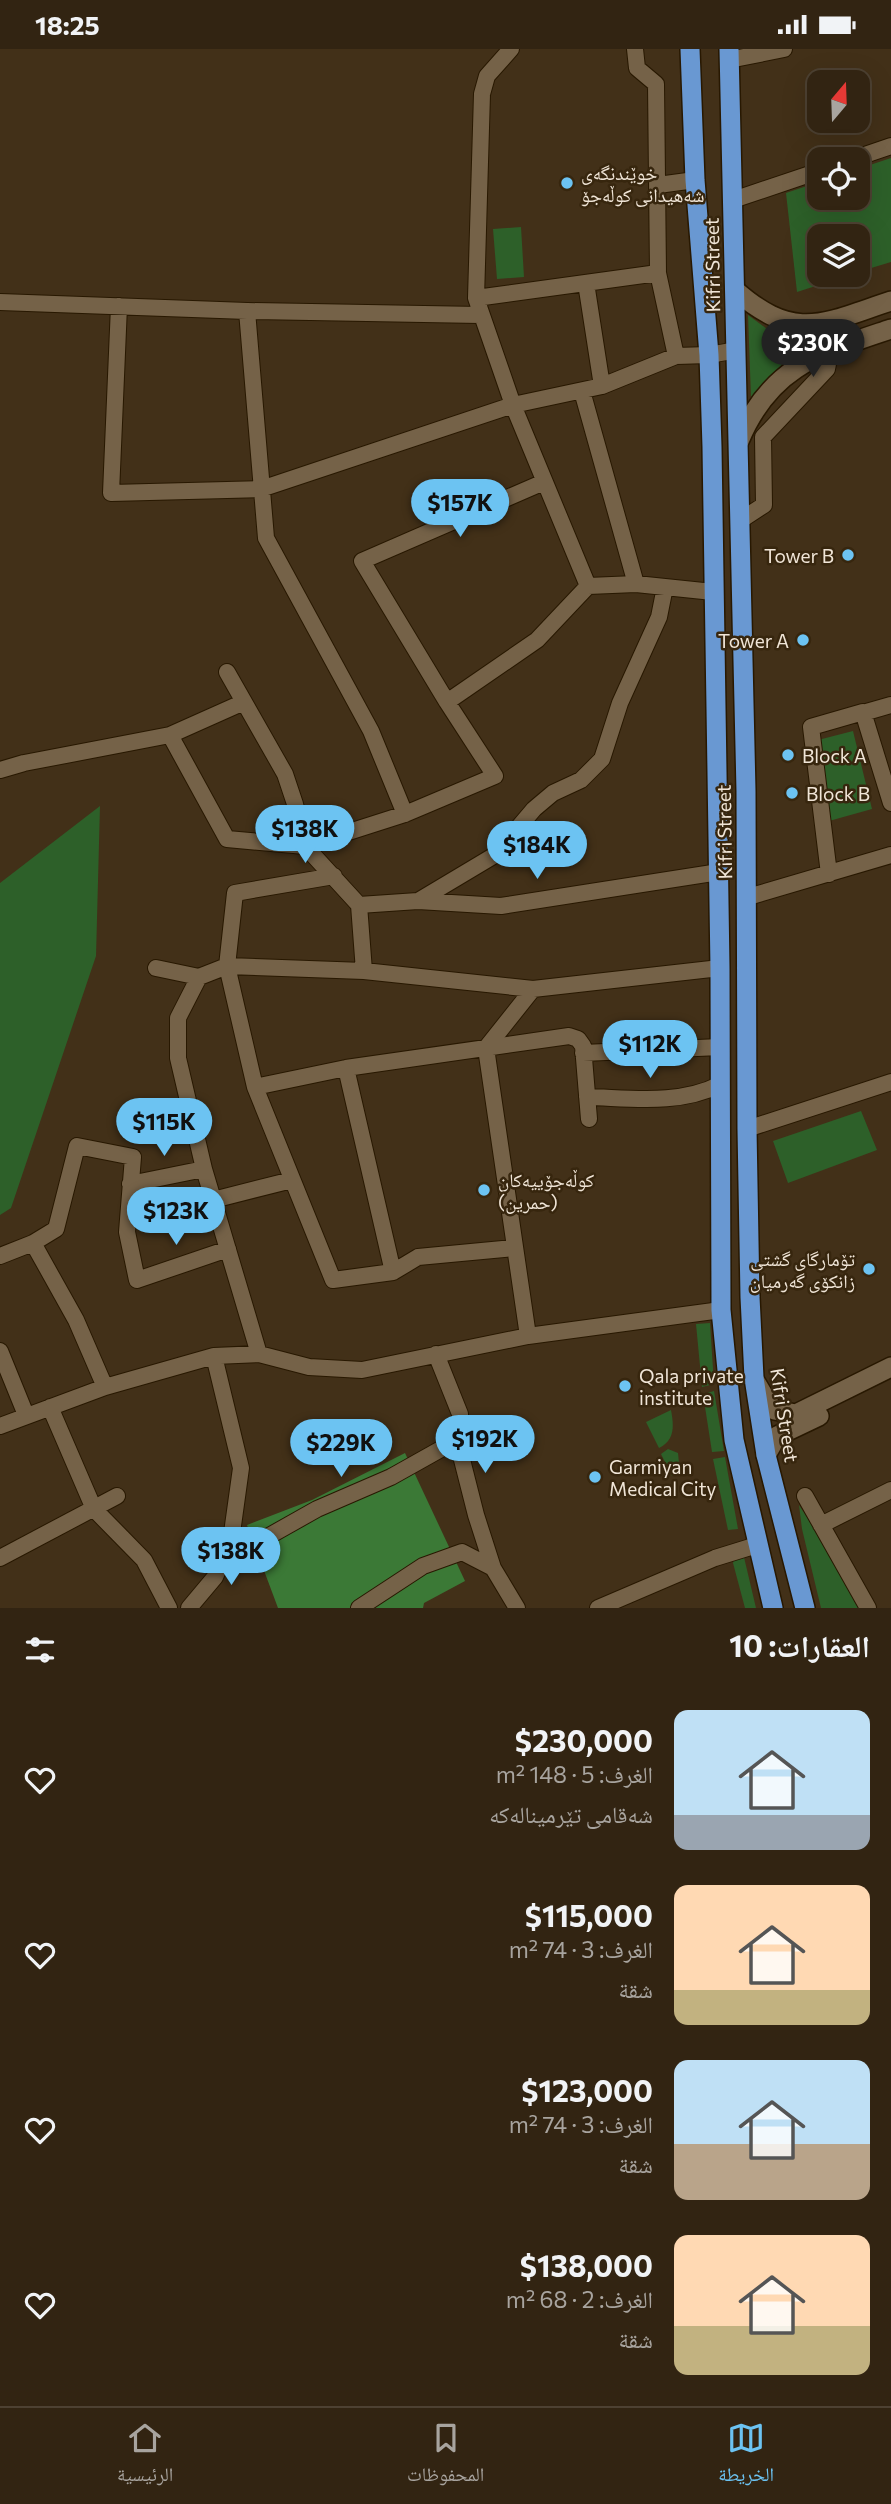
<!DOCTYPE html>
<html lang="ar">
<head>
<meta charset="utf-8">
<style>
	body { margin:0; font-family:Commissioner,"Noto Naskh Arabic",sans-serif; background:#3d3020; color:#f1f3f6; direction:rtl; height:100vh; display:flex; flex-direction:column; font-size:26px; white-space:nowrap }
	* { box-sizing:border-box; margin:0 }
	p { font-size:23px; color:#a8a49f }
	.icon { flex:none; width:38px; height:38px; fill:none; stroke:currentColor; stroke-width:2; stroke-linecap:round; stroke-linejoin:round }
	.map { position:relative; height:1559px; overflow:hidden; direction:ltr }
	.panel { display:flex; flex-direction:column; background:#322412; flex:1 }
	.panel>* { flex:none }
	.needle { width:46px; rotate:19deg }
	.buttons { position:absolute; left:807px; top:21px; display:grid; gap:14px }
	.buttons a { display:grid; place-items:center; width:63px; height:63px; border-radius:14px; background:#322412; box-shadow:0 7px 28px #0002,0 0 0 2px #4d4132; font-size:35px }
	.price { position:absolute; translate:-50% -60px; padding:0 16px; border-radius:24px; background:#6cc3f2; color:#111; font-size:23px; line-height:46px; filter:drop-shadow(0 2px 4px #0008) }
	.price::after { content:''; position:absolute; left:50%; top:42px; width:21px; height:16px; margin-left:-10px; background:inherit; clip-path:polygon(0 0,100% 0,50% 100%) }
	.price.current { background:#222; color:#fff }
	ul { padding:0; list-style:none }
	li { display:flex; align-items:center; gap:21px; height:175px; padding:0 21px }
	li span { display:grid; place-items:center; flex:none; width:196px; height:140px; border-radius:14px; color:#555 }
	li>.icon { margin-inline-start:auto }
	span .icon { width:84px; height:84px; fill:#fffc; stroke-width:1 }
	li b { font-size:30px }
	h2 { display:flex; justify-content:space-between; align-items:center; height:84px; padding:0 21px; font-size:30px }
	.status { display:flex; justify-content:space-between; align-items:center; height:49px; padding:0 35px; background:#322412; direction:ltr }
	.status svg { height:19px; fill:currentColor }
	.dock { display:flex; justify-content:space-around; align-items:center; height:98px; border-top:2px solid #4d4132; background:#322412; font-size:19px; color:#a8a49f }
	.dock a { display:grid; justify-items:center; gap:4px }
	.dock .current { color:#6cc3f2 }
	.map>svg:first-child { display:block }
</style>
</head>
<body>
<div class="status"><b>18:25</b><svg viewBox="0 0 49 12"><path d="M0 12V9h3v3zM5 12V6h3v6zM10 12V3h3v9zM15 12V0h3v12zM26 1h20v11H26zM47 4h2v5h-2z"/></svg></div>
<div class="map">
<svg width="891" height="1559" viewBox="0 0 891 1559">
	<rect width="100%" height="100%" fill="#423018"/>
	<path fill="#2d6029" d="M 891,109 L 891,213 L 858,223 L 858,187 L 819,187 L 819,226 L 850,226 L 797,243 L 786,144 L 819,133 L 819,149 L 858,149 L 858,120 Z
		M 521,178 L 524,228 L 497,230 L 493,180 Z
		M 748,266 L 770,282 L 803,287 L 806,297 L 791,306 L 751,348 Z
		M 853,682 L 872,760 L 829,772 L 818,691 Z
		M 100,757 L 96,907 L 11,1159 L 0,1166 L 0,834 Z
		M 861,1062 L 877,1101 L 788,1134 L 773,1092 Z
		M 710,1274 L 714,1335 L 702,1338 L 696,1275 Z
		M 714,1342 L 724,1402 L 712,1403 L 703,1345 Z
		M 671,1361 C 674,1377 675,1391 659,1399 L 646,1373 Z
		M 668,1400 L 678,1404 L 680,1424 L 672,1427 L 661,1405 Z
		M 725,1408 L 738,1480 L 728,1481 L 713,1410 Z
		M 799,1456 L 837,1515 L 861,1559 L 821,1559 L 802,1480 Z
		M 743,1504 L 756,1559 L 745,1559 L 733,1514 L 734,1510 Z"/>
	<path fill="#3b7936" d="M 405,1404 L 465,1532 L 424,1554 L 423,1559 L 278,1559 L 247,1476 L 312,1451 Z"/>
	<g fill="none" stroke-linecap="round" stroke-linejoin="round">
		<g stroke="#281801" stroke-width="18">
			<path id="minor" d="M 511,0 L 487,27 L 482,45 L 476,249 L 513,356 L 588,537 L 636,535 L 713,543
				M 635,0 L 637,19 L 656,35 L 658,224 L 676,307
				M 729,11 L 784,0
				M 853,110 L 891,97
				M 658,136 L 695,131
				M 733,151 L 819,122
				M 586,234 L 602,337
				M 476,249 L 658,224
				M 0,253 L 247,262 L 480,266
				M 119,257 L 111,444 L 261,440 L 513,356 L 602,337 L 676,307 L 709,306 L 737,301
				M 247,262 L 266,489 L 371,682 L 405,765
				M 582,342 L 636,535
				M 741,471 L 764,456 L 763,388 L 827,320 C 832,303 818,291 824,274
				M 227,623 L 285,725 L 295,755 L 305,797 L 405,765 L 495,727 L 447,653 L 362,512 L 544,433
				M 447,653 L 537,591 L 588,537
				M 863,664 L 891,656
				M 170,686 L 227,790 L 305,797 L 359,856 L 364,922
				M 0,721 L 24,714 L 170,686 L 244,653
				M 829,825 L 811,678 L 863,663 L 891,754
				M 334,827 L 235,844 L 227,917 L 255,1038 L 333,1231 L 393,1223 L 418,1208 L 514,1199
				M 748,848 L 891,806
				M 418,852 L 495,806 L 534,760 L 553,744 L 581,731 L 602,710 L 620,654 L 659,568 L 665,538
				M 359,856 L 418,852 L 501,857 L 719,823
				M 156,919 L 199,928 L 227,917 L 364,922 L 533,940 L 720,919
				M 199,928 L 178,969 L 178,1009 L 204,1120 L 259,1305
				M 583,1004 L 720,998
				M 346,1019 L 393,1223
				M 255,1038 L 346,1019 L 569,987 L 578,990 L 583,997 L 589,1070
				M 587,1048 C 631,1049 679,1056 719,1036
				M 747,1080 L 891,1033
				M 130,1135 L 204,1120
				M 213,1151 L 292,1131
				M 33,1194 L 76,1271 L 105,1338
				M 0,1207 L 33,1194 L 56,1180 L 77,1097 L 133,1108 L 127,1183 L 137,1231 L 228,1200
				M 528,1287 L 486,999 L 533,940
				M 0,1302 L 26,1366
				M 436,1305 L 460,1365 L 457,1391 L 476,1466 L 493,1519 L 517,1559
				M 50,1358 L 94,1460 L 144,1511 L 169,1559
				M 0,1377 L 105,1338 L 214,1307 L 259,1305 L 309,1318 L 362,1321 L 528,1287 L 721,1261
				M 805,1447 L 868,1559
				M 821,1476 L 891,1441
				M 231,1491 L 262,1491 L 317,1460 L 391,1428 L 457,1391
				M 0,1509 L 117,1447
				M 189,1559 L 215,1528 L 231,1491 L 241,1419 L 214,1307
				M 359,1559 L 423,1517 L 462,1503 L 493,1519
				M 598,1559 L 715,1509 L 757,1496"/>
		</g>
		<g stroke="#281801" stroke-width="22">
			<path id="tertiary" d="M 755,1332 L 768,1354 L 774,1361 L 796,1365 L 891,1318
				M 766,1406 L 777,1387 L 819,1367"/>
		</g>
		<g stroke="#281801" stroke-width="22">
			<path id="secondary" d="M 735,241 C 795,294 824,274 891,252
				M 739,392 C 770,317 820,304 891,280"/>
		</g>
		<g stroke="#281801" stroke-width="22">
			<path id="trunk" d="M 690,0 L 695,131 L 709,306 L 712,398 L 720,919 L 721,1261 L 734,1391 L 773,1559
				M 729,0 L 746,742 L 747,1080 L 750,1248 L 754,1329 L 766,1406 L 805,1559"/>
		</g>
		<use href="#minor" stroke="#756248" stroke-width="16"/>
		<use href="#tertiary" stroke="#756248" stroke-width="19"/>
		<use href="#secondary" stroke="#756248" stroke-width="19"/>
		<use href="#trunk" stroke="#6998d2" stroke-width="19"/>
	</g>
	<g fill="#6cc3f2" stroke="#37260e" stroke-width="2.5">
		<circle cx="567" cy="134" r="7"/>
		<circle cx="848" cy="506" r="7"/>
		<circle cx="803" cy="591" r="7"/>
		<circle cx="788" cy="706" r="7"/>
		<circle cx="792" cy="744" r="7"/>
		<circle cx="484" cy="1141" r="7"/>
		<circle cx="869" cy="1220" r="7"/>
		<circle cx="625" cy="1337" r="7"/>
		<circle cx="595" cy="1428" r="7"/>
	</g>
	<g text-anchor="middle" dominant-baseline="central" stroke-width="5" stroke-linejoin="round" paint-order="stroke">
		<g font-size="19" fill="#f0e5d7" stroke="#37260e" text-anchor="start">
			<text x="581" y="123">خوێندنگەی<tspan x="581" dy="22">شەهیدانی کوڵەجۆ</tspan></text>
			<text x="834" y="506" text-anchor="end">Tower B</text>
			<text x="789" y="591" text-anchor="end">Tower A</text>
			<text x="802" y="706">Block A</text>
			<text x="806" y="744">Block B</text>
			<text x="498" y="1130">کوڵەجۆییەکان<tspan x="498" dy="22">(حمرین)</tspan></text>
			<text x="855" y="1209" text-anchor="end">تۆمارگای گشتی<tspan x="855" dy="22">زانکۆی گەرمیان</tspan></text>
			<text x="639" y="1326">Qala private<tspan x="639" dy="22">institute</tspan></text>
			<text x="609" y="1417">Garmiyan<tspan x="609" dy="22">Medical City</tspan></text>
		</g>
		<g font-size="19" fill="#f0e5d7" stroke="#37260e">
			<text transform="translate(712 216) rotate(-91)">Kifri Street</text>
			<text transform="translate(724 783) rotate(-91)">Kifri Street</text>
			<text transform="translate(785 1366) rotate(81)">Kifri Street</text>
		</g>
	</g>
</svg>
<div class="buttons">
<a><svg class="needle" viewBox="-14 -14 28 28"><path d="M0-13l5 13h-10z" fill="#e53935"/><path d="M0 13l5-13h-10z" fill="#a8a49f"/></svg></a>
<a><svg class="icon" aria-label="locate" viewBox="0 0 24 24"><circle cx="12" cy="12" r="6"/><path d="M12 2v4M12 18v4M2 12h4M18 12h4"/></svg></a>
<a><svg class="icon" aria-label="layers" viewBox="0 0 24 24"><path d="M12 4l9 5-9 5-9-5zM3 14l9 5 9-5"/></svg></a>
</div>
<b class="price current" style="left:813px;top:330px">$230K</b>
<b class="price" style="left:460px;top:490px">$157K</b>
<b class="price" style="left:305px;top:816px">$138K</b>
<b class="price" style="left:537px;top:832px">$184K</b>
<b class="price" style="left:650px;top:1031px">$112K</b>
<b class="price" style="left:164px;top:1109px">$115K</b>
<b class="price" style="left:176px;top:1198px">$123K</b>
<b class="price" style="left:485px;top:1426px">$192K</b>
<b class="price" style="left:341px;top:1430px">$229K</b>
<b class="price" style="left:231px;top:1538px">$138K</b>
</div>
<section class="panel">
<h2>العقارات: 10<svg class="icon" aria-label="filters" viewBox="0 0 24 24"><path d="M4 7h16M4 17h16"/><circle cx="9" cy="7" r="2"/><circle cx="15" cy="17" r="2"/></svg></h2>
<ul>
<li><span style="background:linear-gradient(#bfe0f5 75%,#9aa5b1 0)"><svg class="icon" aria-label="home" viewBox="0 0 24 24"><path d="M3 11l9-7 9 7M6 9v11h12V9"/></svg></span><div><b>$230,000</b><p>الغرف: 5 · 148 m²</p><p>شەقامی تێرمینالەکە</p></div><svg class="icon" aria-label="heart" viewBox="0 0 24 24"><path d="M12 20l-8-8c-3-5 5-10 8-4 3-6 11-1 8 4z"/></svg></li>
<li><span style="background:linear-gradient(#ffd9b3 75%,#c2b280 0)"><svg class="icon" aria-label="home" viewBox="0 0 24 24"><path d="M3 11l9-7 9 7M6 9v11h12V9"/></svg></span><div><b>$115,000</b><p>الغرف: 3 · 74 m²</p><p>شقة</p></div><svg class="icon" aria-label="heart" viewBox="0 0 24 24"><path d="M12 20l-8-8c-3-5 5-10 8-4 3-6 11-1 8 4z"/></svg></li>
<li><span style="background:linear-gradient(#bfe0f5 60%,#b9a48a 0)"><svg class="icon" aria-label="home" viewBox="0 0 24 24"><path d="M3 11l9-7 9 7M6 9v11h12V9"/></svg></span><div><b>$123,000</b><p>الغرف: 3 · 74 m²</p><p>شقة</p></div><svg class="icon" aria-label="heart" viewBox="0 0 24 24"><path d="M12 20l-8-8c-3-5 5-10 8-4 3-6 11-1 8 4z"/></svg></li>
<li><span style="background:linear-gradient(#ffd9b3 65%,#c2b280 0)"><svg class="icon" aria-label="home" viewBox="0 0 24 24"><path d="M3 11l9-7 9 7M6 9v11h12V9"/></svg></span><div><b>$138,000</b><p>الغرف: 2 · 68 m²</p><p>شقة</p></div><svg class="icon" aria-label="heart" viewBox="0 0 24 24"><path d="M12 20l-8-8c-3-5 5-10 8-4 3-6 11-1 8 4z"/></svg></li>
</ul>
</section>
<nav class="dock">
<a class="current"><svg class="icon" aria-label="map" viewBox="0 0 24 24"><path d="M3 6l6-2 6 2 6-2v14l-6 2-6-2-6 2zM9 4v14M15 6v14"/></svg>الخريطة</a>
<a><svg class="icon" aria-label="saved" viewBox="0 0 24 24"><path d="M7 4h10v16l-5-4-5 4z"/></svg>المحفوظات</a>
<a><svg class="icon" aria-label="home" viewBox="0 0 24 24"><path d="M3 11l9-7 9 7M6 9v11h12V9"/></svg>الرئيسية</a>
</nav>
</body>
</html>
